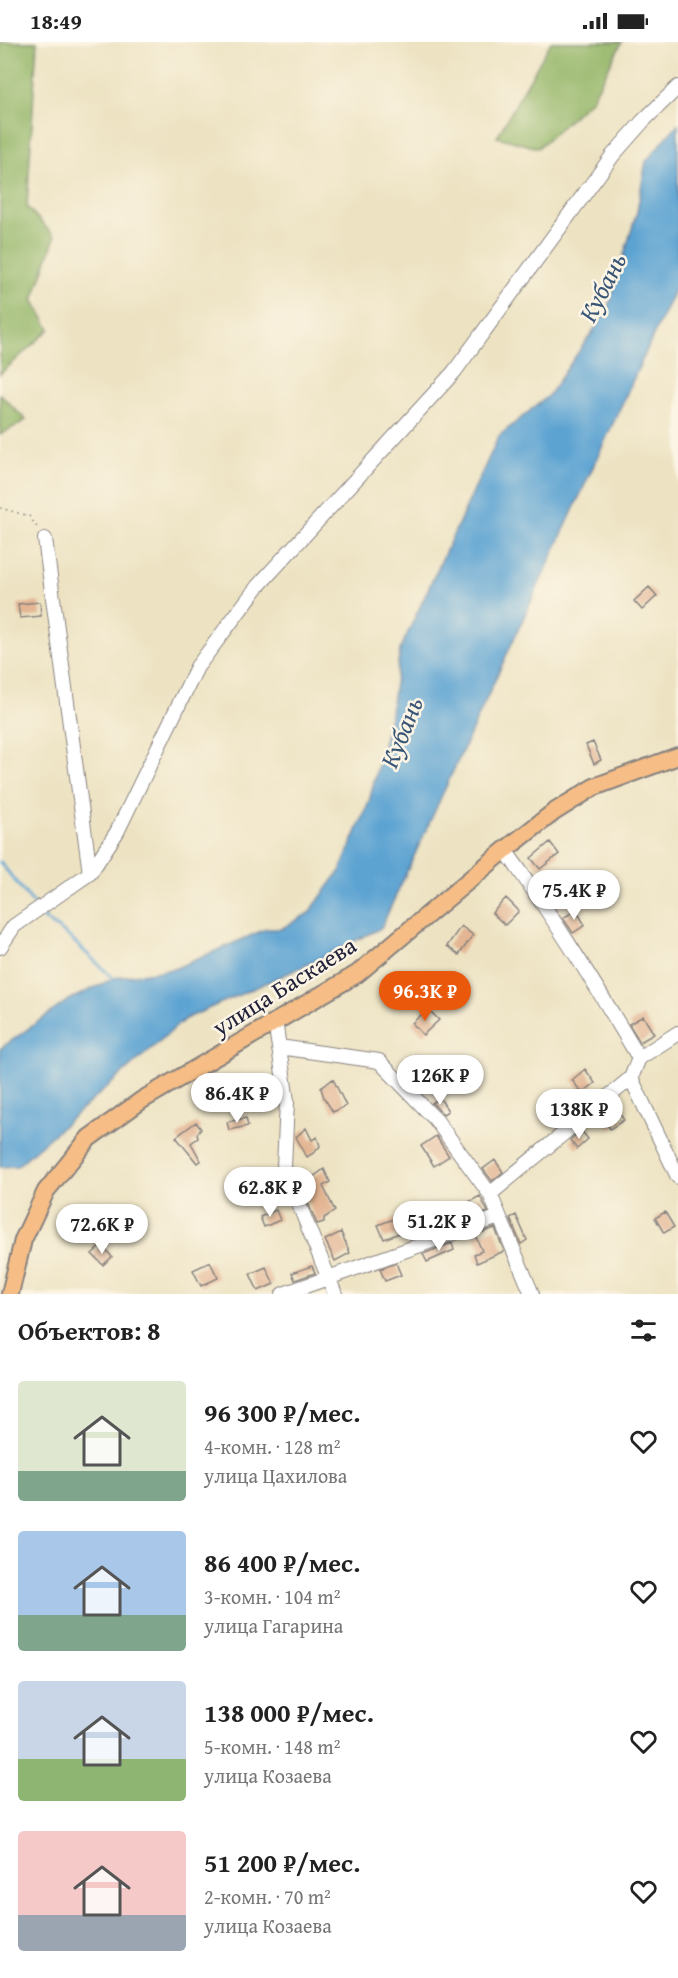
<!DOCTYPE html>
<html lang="ru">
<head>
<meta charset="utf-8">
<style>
	body { margin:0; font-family:"Gentium Book Plus",serif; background:#f2f2f2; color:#222; height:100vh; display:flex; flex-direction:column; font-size:22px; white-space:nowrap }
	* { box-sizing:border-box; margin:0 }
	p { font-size:20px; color:#767676 }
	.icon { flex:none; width:33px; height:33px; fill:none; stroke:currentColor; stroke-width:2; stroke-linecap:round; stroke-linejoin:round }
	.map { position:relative; height:1252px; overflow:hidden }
	.sheet { display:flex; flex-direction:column; background:#fff; flex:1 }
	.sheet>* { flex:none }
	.price { position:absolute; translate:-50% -51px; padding:0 14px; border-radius:21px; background:#fff; color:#222; font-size:20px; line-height:39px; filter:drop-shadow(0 2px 3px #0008) }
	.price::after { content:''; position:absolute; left:50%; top:36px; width:18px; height:14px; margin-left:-9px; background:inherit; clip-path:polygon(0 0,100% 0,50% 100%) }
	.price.selected { background:#ea580c; color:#fff }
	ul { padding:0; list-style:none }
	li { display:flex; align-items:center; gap:18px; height:150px; padding:0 18px }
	li span { display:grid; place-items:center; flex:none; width:168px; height:120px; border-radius:6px; color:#555 }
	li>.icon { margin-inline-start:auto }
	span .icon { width:72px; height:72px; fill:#fffc; stroke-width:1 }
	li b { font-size:26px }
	h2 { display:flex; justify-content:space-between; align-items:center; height:72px; padding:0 18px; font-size:26px }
	.status { display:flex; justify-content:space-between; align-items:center; height:42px; padding:0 30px; background:#fff; direction:ltr }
	.status svg { height:16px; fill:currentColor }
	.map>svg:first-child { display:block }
</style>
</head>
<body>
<div class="status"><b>18:49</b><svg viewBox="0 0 49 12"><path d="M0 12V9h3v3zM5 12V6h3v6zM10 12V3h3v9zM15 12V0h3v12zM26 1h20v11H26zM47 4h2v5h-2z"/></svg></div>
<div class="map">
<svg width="678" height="1252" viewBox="0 0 678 1252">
	<rect width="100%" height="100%" fill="#fcf5e5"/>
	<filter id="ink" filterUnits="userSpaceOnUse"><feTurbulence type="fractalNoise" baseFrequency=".0167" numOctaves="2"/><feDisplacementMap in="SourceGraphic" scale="12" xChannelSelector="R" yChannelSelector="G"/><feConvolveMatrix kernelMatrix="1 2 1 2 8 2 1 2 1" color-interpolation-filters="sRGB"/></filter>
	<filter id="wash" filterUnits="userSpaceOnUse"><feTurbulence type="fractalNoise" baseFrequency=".008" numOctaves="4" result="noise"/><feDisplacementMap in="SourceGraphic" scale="24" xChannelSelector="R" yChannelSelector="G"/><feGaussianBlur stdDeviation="1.35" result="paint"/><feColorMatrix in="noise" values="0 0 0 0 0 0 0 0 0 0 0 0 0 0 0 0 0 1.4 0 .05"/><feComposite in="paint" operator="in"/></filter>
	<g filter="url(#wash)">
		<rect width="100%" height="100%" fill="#ede3c3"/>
		<path fill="#96b76b" stroke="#5c6c53" stroke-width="1.5" d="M 0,0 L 37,0 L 27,165 L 55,195 L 33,258 L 50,287 L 0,332 Z
			M 551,0 L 622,0 L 592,57 L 538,106 L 497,95 Z
			M 0,352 L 26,378 L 0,393 Z"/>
		<path fill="#5ba3d2" stroke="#3e6286" stroke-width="1.5" d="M 678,82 L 678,240 L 381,886 L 313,920 L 185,977 L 17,1124 L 0,1125 L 0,1007 L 67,959 L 114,936 L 174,927 L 266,887 L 281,887 L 309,871 L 340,829 L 369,760 L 390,675 L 400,608 L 499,394 L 548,354 L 607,269 L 637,170 L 646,119 Z"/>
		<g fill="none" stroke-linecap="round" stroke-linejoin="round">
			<path stroke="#5ba3d2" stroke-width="3" d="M 0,820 L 36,865
				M 40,870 L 46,878 L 67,893 L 115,938"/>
		</g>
		<g id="blocks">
			<path fill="#e3b593" d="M 649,545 L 657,554 L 642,568 L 634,559 Z
				M 40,560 L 41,574 L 20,576 L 18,562 Z
				M 593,700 L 601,718 L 594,722 L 586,703 Z
				M 550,800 L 559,812 L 540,827 L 531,816 Z
				M 506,856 L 519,869 L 505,883 L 492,871 Z
				M 576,868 L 585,883 L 573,891 L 563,876 Z
				M 461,884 L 473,893 L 459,913 L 447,904 Z
				M 454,933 L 466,943 L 451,961 L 439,951 Z
				M 428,967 L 439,978 L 423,993 L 412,981 Z
				M 643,974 L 654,992 L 640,1000 L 629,982 Z
				M 416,1013 L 423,1022 L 412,1030 L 405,1020 Z
				M 585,1027 L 595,1041 L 582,1051 L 572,1038 Z
				M 333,1037 L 346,1064 L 333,1070 L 324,1056 L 321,1046 Z
				M 440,1056 L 448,1069 L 443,1072 L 432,1061 Z
				M 613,1062 L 624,1078 L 610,1087 L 601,1072 Z
				M 246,1076 L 248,1084 L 229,1088 L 227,1080 Z
				M 196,1080 L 201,1087 L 197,1092 L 198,1096 L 191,1101 L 201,1119 L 197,1121 L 176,1095 Z
				M 306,1086 L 312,1098 L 317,1095 L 320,1104 L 315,1110 L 307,1115 L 296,1095 Z
				M 581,1088 L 588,1097 L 577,1107 L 570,1098 Z
				M 436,1094 L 449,1114 L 434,1124 L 421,1104 Z
				M 495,1118 L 503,1130 L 492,1139 L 483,1127 Z
				M 324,1127 L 330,1140 L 323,1144 L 335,1169 L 324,1176 L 324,1180 L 317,1182 L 300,1142 L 309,1138 Z
				M 480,1154 L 488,1170 L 472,1175 L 465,1162 Z
				M 276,1168 L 280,1178 L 264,1185 L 260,1175 Z
				M 665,1170 L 674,1185 L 664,1191 L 655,1176 Z
				M 516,1173 L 527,1198 L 521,1202 L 510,1176 Z
				M 396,1176 L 402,1190 L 384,1197 L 378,1183 Z
				M 495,1186 L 504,1209 L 477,1221 L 474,1212 L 482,1209 L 475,1193 Z
				M 341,1190 L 350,1211 L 335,1219 L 325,1198 Z
				M 452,1201 L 454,1208 L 427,1220 L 423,1212 Z
				M 102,1203 L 112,1215 L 103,1223 L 92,1212 Z
				M 210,1220 L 218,1236 L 201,1244 L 193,1228 Z
				M 396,1221 L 401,1233 L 385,1239 L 380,1227 Z
				M 312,1224 L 315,1231 L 295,1238 L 292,1231 Z
				M 266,1225 L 274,1242 L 258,1249 L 250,1232 Z"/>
		</g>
	</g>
	<g filter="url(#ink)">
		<use href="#blocks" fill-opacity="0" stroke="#88827f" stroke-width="1.5"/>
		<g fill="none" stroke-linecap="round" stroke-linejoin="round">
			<g stroke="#88827f" stroke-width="16">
				<path id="minor" d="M 45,497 L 90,831
					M 505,808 C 553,874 597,945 639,1016 L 631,1036 L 678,1135
					M 0,905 L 14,884 L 90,831 L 117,790 L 197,625 L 258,544 L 454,330 L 613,113 L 643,79 L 678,45
					M 275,979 L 287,1059 L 284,1125 L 335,1252
					M 279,1005 L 379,1019 L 436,1078 L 490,1152 L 532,1252
					M 639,1016 L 678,991
					M 490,1152 L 631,1036
					M 283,1252 L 499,1175"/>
			</g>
			<g stroke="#88827f" stroke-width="20">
				<path id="major" d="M 10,1252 L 23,1198 L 46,1149 L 89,1096 L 142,1058 L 357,932 L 505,808 L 554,770 L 594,745 L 678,714"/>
			</g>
			<path stroke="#88827f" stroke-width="1.5" stroke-dasharray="1.5 4.5" stroke-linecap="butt" d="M 0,466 L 29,474 L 39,488"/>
			<use href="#minor" stroke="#fff" stroke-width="14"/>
			<use href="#major" stroke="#f6be86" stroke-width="16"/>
		</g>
	</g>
	<g text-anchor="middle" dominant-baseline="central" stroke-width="5" stroke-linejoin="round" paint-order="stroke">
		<g font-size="24" fill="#22223b" stroke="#fcf5e5">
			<text transform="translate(284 944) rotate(-32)">улица Баскаева</text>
		</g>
		<g font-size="26" font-style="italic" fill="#395677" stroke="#fcf5e5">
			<text transform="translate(602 245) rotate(-63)">Кубань</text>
			<text transform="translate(401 690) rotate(-68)">Кубань</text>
		</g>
	</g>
</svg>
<b class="price" style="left:574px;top:879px">75.4K ₽</b>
<b class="price selected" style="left:425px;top:980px">96.3K ₽</b>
<b class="price" style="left:440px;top:1064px">126K ₽</b>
<b class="price" style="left:237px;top:1082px">86.4K ₽</b>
<b class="price" style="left:579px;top:1098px">138K ₽</b>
<b class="price" style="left:270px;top:1176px">62.8K ₽</b>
<b class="price" style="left:439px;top:1210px">51.2K ₽</b>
<b class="price" style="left:102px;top:1213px">72.6K ₽</b>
</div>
<section class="sheet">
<h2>Объектов: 8<svg class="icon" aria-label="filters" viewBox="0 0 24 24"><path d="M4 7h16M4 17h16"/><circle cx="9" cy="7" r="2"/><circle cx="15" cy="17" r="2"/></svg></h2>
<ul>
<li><span style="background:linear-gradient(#dfe7d0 75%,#7fa58c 0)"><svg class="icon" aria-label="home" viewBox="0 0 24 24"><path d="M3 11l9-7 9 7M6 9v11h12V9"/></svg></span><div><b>96 300 ₽/мес.</b><p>4-комн. · 128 m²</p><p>улица Цахилова</p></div><svg class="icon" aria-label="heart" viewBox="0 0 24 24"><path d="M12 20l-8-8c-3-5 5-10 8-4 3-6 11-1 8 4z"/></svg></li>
<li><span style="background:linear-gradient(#a9c7e8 70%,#7fa58c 0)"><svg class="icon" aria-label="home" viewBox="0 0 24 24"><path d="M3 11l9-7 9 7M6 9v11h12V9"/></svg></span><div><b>86 400 ₽/мес.</b><p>3-комн. · 104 m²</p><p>улица Гагарина</p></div><svg class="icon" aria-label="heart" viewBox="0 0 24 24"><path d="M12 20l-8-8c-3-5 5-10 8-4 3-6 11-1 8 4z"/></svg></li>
<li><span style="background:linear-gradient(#c9d6e8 65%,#8fb573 0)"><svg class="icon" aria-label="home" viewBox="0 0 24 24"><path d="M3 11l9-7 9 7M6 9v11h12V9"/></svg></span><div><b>138 000 ₽/мес.</b><p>5-комн. · 148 m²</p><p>улица Козаева</p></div><svg class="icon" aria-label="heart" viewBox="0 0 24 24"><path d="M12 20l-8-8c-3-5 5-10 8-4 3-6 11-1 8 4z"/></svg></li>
<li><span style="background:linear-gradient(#f6c9c9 70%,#9aa5b1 0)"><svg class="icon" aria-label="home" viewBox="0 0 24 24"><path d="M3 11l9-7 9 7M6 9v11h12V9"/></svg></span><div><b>51 200 ₽/мес.</b><p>2-комн. · 70 m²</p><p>улица Козаева</p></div><svg class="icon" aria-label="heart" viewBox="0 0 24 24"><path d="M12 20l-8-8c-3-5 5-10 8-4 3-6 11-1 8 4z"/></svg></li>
</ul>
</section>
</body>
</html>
